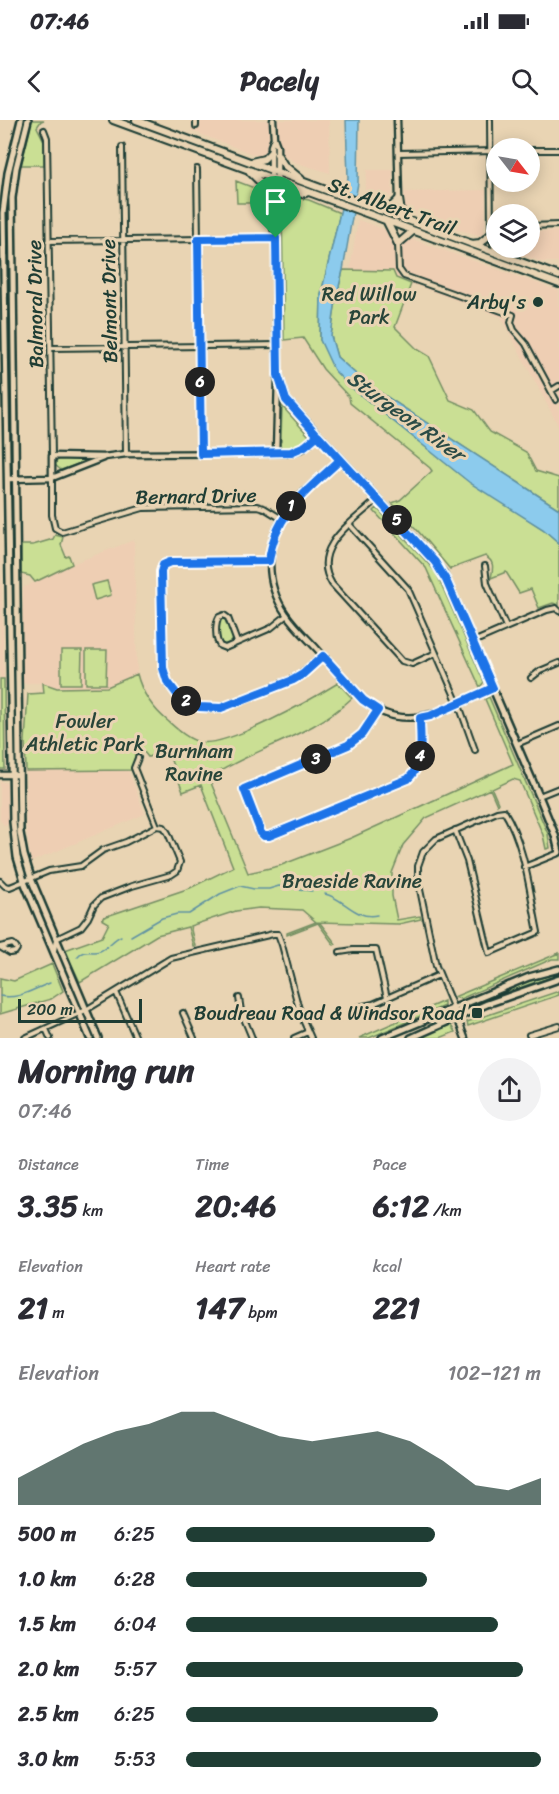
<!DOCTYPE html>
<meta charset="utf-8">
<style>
body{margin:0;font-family:Sriracha,sans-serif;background:#f2f2f3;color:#2b2b33;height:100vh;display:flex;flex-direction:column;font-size:22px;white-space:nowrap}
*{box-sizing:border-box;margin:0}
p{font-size:20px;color:#7c7c81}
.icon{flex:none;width:33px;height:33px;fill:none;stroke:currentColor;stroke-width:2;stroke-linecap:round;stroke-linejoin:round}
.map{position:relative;height:918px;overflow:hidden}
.sheet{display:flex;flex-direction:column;background:#fff;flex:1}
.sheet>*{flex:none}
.needle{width:39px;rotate:121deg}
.fabs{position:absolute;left:486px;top:18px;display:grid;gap:12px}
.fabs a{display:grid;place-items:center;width:54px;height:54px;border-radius:50%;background:#fff;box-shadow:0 3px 15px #0003;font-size:30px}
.scale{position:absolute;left:18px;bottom:15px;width:124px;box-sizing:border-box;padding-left:6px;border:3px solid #1f3d34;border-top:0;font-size:16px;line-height:21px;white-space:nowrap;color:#1f3d34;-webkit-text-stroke:4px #e9d4b3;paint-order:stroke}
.pin{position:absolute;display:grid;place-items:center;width:51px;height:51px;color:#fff;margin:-62px -26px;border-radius:50% 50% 50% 0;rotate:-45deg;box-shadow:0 0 6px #0007}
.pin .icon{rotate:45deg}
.km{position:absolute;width:30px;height:30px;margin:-15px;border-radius:50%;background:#222;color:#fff;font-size:16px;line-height:30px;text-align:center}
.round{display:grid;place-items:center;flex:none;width:63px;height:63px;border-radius:32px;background:#f2f2f3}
.headline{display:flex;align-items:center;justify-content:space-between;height:102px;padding:0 18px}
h1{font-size:33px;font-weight:700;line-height:45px}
.figures{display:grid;grid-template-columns:repeat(3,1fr);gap:9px;height:102px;padding:6px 18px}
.figures div{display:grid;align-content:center}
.figures b{font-size:30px;font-weight:700}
.figures small{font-size:16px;font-weight:400}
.figures p{font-size:16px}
.chart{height:168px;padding:12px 18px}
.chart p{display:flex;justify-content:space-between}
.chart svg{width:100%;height:108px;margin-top:6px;fill:#1f3d34;opacity:.7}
ul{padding:0 18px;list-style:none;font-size:20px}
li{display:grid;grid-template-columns:96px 72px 1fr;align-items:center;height:45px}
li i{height:15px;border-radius:8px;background:#1f3d34}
.status{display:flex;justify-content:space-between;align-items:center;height:42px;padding:0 30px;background:#fff;direction:ltr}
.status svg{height:16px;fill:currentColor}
header{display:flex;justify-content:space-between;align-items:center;height:78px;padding:0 18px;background:#fff;font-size:27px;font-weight:700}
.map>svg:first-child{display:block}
.built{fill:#eeceb3}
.green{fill:#cadf94;stroke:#748e64;stroke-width:1.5}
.water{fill:#8ccbed;stroke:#6092a3;stroke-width:1.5}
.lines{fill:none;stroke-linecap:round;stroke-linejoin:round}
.stream{stroke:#6092a3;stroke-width:1.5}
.minor-casing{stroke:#1f3d34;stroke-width:8}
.tertiary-casing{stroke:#1f3d34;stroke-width:9}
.secondary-casing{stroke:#1f3d34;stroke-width:10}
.primary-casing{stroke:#1f3d34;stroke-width:10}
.minor{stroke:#e9d4b3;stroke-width:4}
.tertiary{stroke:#e9d4b3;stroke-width:4.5}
.secondary{stroke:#e9d4b3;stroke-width:5}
.primary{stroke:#e9d4b3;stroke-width:6}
.route-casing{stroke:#fff;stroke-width:12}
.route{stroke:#1a73e8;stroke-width:8}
.poi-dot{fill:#1f3d34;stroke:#e9d4b3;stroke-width:2}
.labels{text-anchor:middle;stroke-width:6;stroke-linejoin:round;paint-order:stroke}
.street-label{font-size:20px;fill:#1f3d34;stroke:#e9d4b3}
.park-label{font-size:20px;fill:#284539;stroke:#e9d4b3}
.poi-label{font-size:20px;fill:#1f3d34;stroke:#e9d4b3;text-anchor:end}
.water-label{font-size:21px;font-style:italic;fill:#2a4b46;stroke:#e9d4b3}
</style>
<div class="status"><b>07:46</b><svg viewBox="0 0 49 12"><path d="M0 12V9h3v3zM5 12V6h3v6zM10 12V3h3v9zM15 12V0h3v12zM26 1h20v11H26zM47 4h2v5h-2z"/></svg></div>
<header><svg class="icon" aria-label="back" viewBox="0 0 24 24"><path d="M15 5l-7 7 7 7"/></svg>Pacely<svg class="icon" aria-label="search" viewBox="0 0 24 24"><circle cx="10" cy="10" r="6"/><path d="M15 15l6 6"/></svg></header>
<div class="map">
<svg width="559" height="918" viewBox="0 0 559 918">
<rect width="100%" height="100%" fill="#e9d4b3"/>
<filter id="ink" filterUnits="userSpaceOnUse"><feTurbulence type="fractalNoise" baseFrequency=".0167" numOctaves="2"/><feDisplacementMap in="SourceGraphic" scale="12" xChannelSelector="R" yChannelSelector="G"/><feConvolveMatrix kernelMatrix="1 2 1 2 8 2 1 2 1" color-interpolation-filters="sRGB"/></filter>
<g filter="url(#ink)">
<path class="built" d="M191 0H329L330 53 294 42 281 33H264L258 36 192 11Z
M367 50H393L392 75 388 79 365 71Z
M486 70 485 102 482 116 444 106 412 93 405 88 404 72Z
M358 100 559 171V307L501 197 396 158 392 151 350 150Z
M530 111H559V142H542L503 128H530Z
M0 414 4 559H0Z
M134 420 137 554 107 567 56 568 47 563H23V468L72 444Z
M128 650 145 694 31 742 26 707V651Z
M0 661 7 663 8 704 4 705 0 700Z"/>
<path class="green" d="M23 0H26L10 67 11 225 9 234 7 75 8 61Z
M32 0H44L41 1 37 7 44 21V45H21Z
M236 61 257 69 266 83H237Z
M293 77 309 80 340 93 321 174 320 220 347 264 463 357 543 409 559 423V485L553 483 539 488 531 469 519 473 506 452 491 458C493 448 495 442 485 436L450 449 418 411 392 383 400 380 432 351 430 348 350 283 349 277 323 249 303 218 284 220 282 90 287 79Z
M343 150 393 151 396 158 411 164 395 207 417 229 429 236 450 280 474 290 490 312 526 332 536 351 559 358V389L367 264 337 237 331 216 336 179Z
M282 286 309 316C304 329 291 329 278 330V319L281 321Z
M61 338H89L90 340 61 350 55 345 57 341Z
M377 388 436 452 484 562 480 567 426 448 374 391Z
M55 415 63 417 61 425 66 437 69 436 72 444 35 462 30 456 21 454V425H33L53 419Z
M107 461 111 475 95 480 91 465Z
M222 499 226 500 233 516 232 522 224 525 219 520V501Z
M61 530H82L81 564H61Z
M86 530H107L106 564H86Z
M137 554C142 574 153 589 169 602 178 610 188 619 200 622 227 628 312 579 338 563L352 578C311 617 255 627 209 658L248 753 279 746 351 718 513 644 485 579 489 577 548 714 550 728 546 729 543 715 520 661 513 659 492 669 498 683 497 685 490 669 426 698 403 725 392 753V776L397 800 420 796 421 799 399 804 318 802 321 804 336 824 334 825 318 803 287 815V813L316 802 302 790 259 788 236 791 190 806 195 826H193L188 807 157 815 80 862 65 830 102 817 109 803 102 799 104 797 190 768 233 747 201 665 183 672 167 630 148 637 144 632H136L132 650 26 651 25 621 28 574 44 573 43 563 57 568 107 567Z
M0 559H4L5 649H0Z
M559 833V839H552L460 879 454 877Z
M52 844 63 871 51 879 0 894V858L14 861Z
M559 852V855L530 864 464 890 468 886 521 864Z
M559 871V875L468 906 467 902Z
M444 881V886L369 918H359Z
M450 904 455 912 440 918H417Z"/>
<path class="water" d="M346 0H359L358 63 343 150 336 179 331 216 337 237 367 264 559 389V423L543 409 470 363 347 264 334 250 320 220 321 174 348 58Z"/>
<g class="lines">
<path class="stream" d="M325 774C344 778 355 800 377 795
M131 816 162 798 177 794H189L220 774 240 766 254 769H269L279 766 312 771
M77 837C84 828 91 834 100 831 108 828 113 819 121 816
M0 876C19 880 33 869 50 863"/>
<defs>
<path id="minor" d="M196 0V6
M490 0 491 114
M44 10 47 18 52 336
M122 27 126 334
M530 30H559
M398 33 496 31
M197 49 201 334
M530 106 559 105
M48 121 276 118
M398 125 399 149 404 156 513 195 511 202 514 210 526 224 556 280
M51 228 277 225
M551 271 559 266
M52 358V395L55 408 62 412 143 388 257 386 264 388 282 399
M378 379C354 401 309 428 332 464L402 541 412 544 436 533
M350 405 408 469 460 588 475 630
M269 441 170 442 163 445 161 452C162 471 162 490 162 509 162 523 161 538 164 551 170 578 196 591 221 588L298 557 323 536
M485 446 487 463 506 507
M237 522 228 498 224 495 219 497C215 504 215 519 220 526L225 528 271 508 287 495
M473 522 547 490 556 488 559 491
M531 558 540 551 559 543
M378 590 366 610 348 625 244 669 261 713 264 716H269L408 659C425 643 421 619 420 598
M517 624 559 606
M138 638 134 648 157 706
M539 676 559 668
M524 747 559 733
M0 761 5 766 10 767 49 751 81 746 103 730 126 722 157 706 164 707 168 713 180 742 177 751 171 755 132 766 101 778 94 785 88 798 81 807 56 819 54 831
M0 827 10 833 15 832 17 829 13 824 0 827
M340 832 353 830H376L387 878
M116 872 136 918
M239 878 241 891 252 918
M359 887 373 884 439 855
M453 887 436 846 418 760V746L423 732 436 719 497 692 504 691C525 724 530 774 538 812L489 833 467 741 455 710
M183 893 194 918
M46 909 50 918
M529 915 559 906
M25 918 86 890 171 838 273 814H278L282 825 300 893 311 918
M294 918 308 912"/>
<path id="tertiary" d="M273 0 274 18 277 26V53
M397 0 399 79
M271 50V26L274 18
M276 113 277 88
M276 333 278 258
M340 340C321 357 299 374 285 395 265 425 265 464 286 494 295 507 307 518 317 529 332 546 347 563 363 580 406 617 450 587 493 568
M52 358V336L104 337 126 334 288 333 302 329 318 315
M8 359 52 358 103 338
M0 655H19
M453 887 465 918"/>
<path id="secondary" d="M21 0 8 53 3 93 13 702 17 737 25 764 90 918
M28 0 16 48 12 78 20 713 24 735 32 761 98 918
M277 53V87
M271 55V96L276 118 278 255 286 280 420 425 443 453 539 676 555 715 559 732
M382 918 529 857 559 849
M411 918 487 884 559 859"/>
<path id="primary" d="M113 0 559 164
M136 0 559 156
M277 34 284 45 301 59
M251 42 264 39 271 32
M250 52 266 68 271 86
M399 79 402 99
M277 88 286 76 306 73
M379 90 392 86 399 79
M387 102 398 124 413 111
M471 124 480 123 491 114 495 126 501 135"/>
</defs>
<use href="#minor" class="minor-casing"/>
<use href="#tertiary" class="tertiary-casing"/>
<use href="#secondary" class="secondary-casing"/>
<use href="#primary" class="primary-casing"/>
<use href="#minor" class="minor"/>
<use href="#tertiary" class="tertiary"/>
<use href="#secondary" class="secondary"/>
<use href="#primary" class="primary"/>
</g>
</g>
<g class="lines" filter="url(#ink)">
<defs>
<path id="route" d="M276 118 278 255 286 280 340 340C307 371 275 392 269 441L170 442 163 445 161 452 163 548 167 561 179 577 199 587 221 588 293 560 303 554 323 536 363 580 378 590 362 614 348 625 244 669 261 713 264 716H269L408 659C425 643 420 619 420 598L430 596 493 568 446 460 435 442 318 315 305 326 291 332 201 334 198 119 276 118"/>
</defs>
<use href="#route" class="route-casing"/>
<use href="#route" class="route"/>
</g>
<g class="poi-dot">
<circle cx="538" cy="182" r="6"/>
<rect x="471" y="887" width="12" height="12" rx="3"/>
</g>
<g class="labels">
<g class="street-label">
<text transform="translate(392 86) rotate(20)" y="7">St. Albert Trail</text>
<text transform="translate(109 181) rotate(-91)" y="7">Belmont Drive</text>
<text transform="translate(35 184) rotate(-91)" y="7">Balmoral Drive</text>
<text transform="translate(196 376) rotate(-1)" y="7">Bernard Drive</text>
</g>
<g class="park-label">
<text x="369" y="181">Red Willow<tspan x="369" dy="23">Park</tspan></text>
<text x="85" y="608">Fowler<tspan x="85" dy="23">Athletic Park</tspan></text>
<text x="194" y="638">Burnham<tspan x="194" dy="23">Ravine</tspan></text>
<text x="352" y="768">Braeside Ravine</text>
</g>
<g class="poi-label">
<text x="526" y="189">Arby's</text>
<text x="465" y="900">Boudreau Road &amp; Windsor Road</text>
</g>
<g class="water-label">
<text transform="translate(406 296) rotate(36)" y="7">Sturgeon River</text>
</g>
</g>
</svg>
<div class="fabs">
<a><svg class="needle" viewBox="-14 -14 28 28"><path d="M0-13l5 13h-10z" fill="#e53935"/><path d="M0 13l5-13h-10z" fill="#7c7c81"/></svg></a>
<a><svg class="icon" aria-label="layers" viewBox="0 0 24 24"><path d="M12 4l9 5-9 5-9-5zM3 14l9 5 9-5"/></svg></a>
</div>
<div class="scale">200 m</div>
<div class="pin" style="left:276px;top:118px;background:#1e9e55"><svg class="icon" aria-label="arrive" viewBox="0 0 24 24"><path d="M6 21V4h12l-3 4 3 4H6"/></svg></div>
<b class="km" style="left:291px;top:386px">1</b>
<b class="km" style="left:186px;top:581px">2</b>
<b class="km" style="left:316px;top:639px">3</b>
<b class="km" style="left:420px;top:636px">4</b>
<b class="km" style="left:397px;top:400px">5</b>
<b class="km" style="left:200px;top:262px">6</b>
</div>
<section class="sheet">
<div class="headline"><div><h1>Morning run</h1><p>07:46</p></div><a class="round"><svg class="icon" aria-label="share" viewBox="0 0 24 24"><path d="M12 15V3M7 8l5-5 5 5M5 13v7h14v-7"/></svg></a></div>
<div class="figures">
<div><p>Distance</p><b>3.35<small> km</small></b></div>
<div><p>Time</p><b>20:46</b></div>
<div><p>Pace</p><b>6:12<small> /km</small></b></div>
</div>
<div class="figures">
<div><p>Elevation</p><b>21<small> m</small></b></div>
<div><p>Heart rate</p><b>147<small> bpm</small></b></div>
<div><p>kcal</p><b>221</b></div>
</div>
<div class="chart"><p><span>Elevation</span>102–121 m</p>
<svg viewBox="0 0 160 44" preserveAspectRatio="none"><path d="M0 44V33L10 26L20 19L30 14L40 11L50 6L60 6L70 11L80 16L90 18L100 16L110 14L120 18L130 26L140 36L150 38L160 33V44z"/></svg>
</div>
<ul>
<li><b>500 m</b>6:25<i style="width:70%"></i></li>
<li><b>1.0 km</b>6:28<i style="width:68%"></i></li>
<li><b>1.5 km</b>6:04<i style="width:88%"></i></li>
<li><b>2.0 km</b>5:57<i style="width:95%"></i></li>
<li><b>2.5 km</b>6:25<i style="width:71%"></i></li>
<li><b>3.0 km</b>5:53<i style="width:100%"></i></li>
</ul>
</section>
